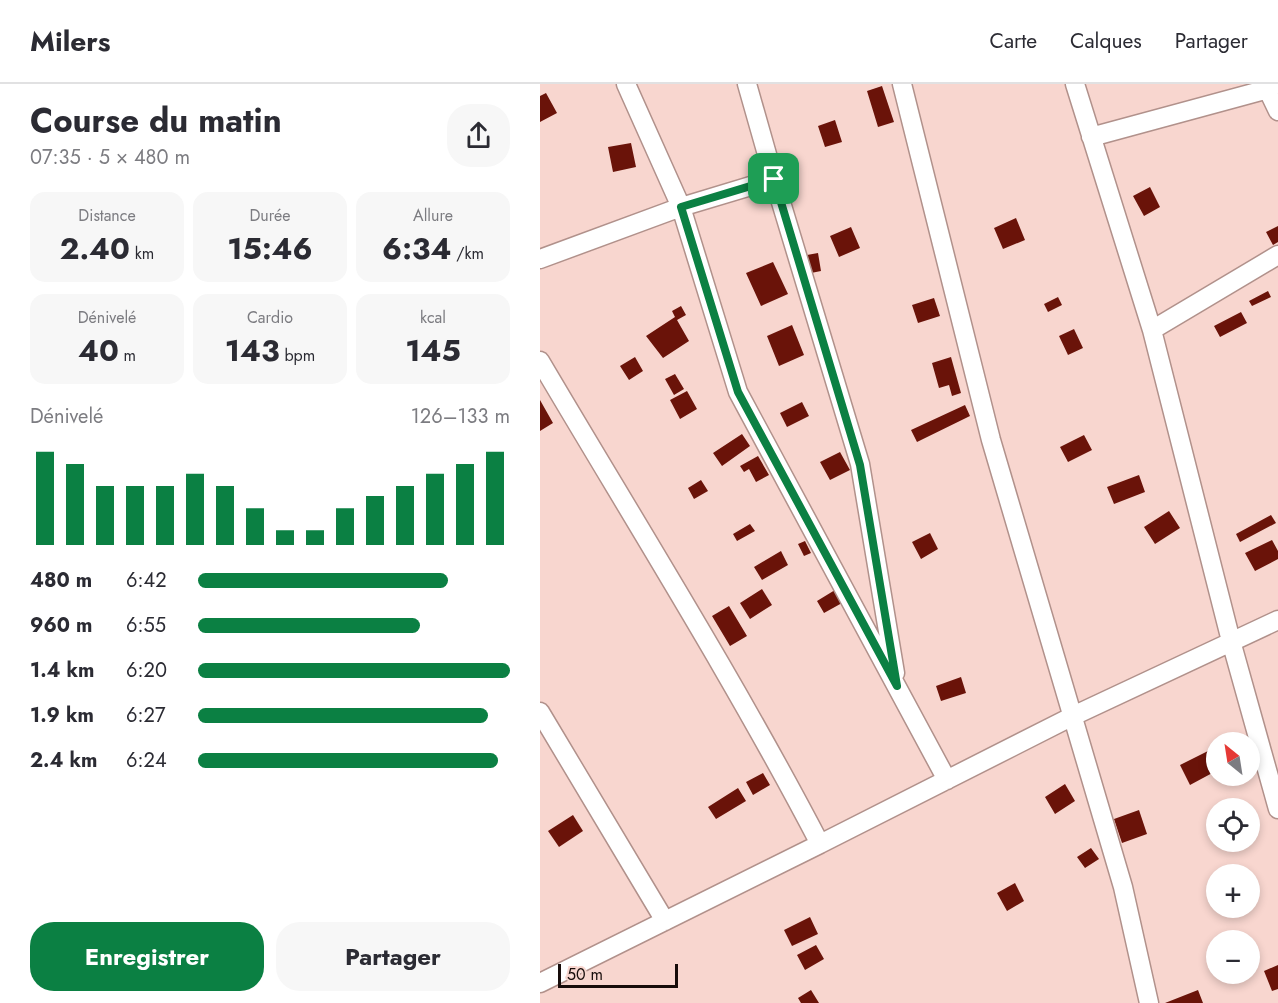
<!DOCTYPE html>
<html lang="fr">
<meta charset="utf-8">
<style>
body{margin:0;font-family:Jost,sans-serif;background:#f7f7f7;color:#2b2b33;height:100vh;display:flex;flex-direction:column;font-size:22px;white-space:nowrap}
*{box-sizing:border-box;margin:0}
p{font-size:20px;color:#7c7c81}
.icon{flex:none;width:33px;height:33px;fill:none;stroke:currentColor;stroke-width:2;stroke-linecap:round;stroke-linejoin:round}
.map{position:relative;flex:1;overflow:hidden}
.sheet{display:flex;flex-direction:column;background:#fff;width:540px}
.sheet>*{flex:none}
.needle{width:39px;rotate:330deg}
.buttons{position:absolute;left:666px;top:648px;display:grid;gap:12px}
.buttons a{display:grid;place-items:center;width:54px;height:54px;border-radius:50%;background:#fff;box-shadow:0 3px 9px #0003;font-size:30px}
.scale{position:absolute;left:18px;bottom:15px;width:120px;box-sizing:border-box;padding-left:6px;border:3px solid #170c0a;border-top:0;font-size:16px;line-height:21px;white-space:nowrap;color:#170c0a;-webkit-text-stroke:4px #f8d6cf;paint-order:stroke}
.pin{position:absolute;display:grid;place-items:center;width:51px;height:51px;color:#fff;margin:-26px;border-radius:12px;box-shadow:0 3px 9px #0006}
.round{display:grid;place-items:center;flex:none;width:63px;height:63px;border-radius:24px;background:#f7f7f7}
.headline{display:flex;align-items:center;justify-content:space-between;height:102px;padding:0 30px}
h1{font-size:33px;font-weight:700;line-height:45px}
.stats{display:grid;grid-template-columns:repeat(3,1fr);gap:9px;height:102px;padding:6px 30px}
.stats div{display:grid;align-content:center;border-radius:15px;background:#f7f7f7;text-align:center}
.stats b{font-size:30px;font-weight:700}
.stats small{font-size:16px;font-weight:400}
.stats p{font-size:16px}
.chart{height:168px;padding:12px 30px}
.chart p{display:flex;justify-content:space-between}
.chart svg{width:100%;height:108px;margin-top:6px;stroke:#0b8043;stroke-width:6}
.primary-button{display:flex;gap:12px;margin-top:auto;padding:12px 30px}
.primary-button a{flex:1;height:69px;border-radius:24px;background:#0b8043;color:#fff;font-size:24px;font-weight:700;line-height:69px;text-align:center}
.primary-button a+a{background:#f7f7f7;color:#2b2b33}
ul{padding:0 30px;list-style:none;font-size:20px}
li{display:grid;grid-template-columns:96px 72px 1fr;align-items:center;height:45px}
li i{height:15px;border-radius:8px;background:#0b8043}
header{display:flex;align-items:center;gap:36px;box-sizing:border-box;height:84px;padding:0 30px;background:#fff;border-bottom:2px solid #e1e1e2}
header strong{font-size:28px}
nav{display:flex;gap:33px;margin-inline-start:auto;font-size:21px}
main{display:flex;flex:1;min-height:0}
.map>svg:first-child{display:block}
.building{fill:#6a1309}
.lines{fill:none;stroke-linecap:round;stroke-linejoin:round}
.minor-casing{stroke:#b1918b;stroke-width:21}
.minor{stroke:#fff;stroke-width:18}
.route-casing{stroke:#fff;stroke-width:12}
.route{stroke:#0b8043;stroke-width:8}
</style>
<header>
<strong>Milers</strong>
<nav><a>Carte</a><a>Calques</a><a>Partager</a></nav>
</header>
<main>
<section class="sheet">
<div class="headline"><div><h1>Course du matin</h1><p>07:35 · 5 × 480 m</p></div><a class="round"><svg class="icon" aria-label="share" viewBox="0 0 24 24"><path d="M12 15V3M7 8l5-5 5 5M5 13v7h14v-7"/></svg></a></div>
<div class="stats">
<div><p>Distance</p><b>2.40<small> km</small></b></div>
<div><p>Durée</p><b>15:46</b></div>
<div><p>Allure</p><b>6:34<small> /km</small></b></div>
</div>
<div class="stats">
<div><p>Dénivelé</p><b>40<small> m</small></b></div>
<div><p>Cardio</p><b>143<small> bpm</small></b></div>
<div><p>kcal</p><b>145</b></div>
</div>
<div class="chart"><p><span>Dénivelé</span>126–133 m</p>
<svg viewBox="0 0 160 44" preserveAspectRatio="none"><path d="M5 44V6M15 44V11M25 44V20M35 44V20M45 44V20M55 44V15M65 44V20M75 44V29M85 44V38M95 44V38M105 44V29M115 44V24M125 44V20M135 44V15M145 44V11M155 44V6"/></svg>
</div>
<ul>
<li><b>480 m</b>6:42<i style="width:80%"></i></li>
<li><b>960 m</b>6:55<i style="width:71%"></i></li>
<li><b>1.4 km</b>6:20<i style="width:100%"></i></li>
<li><b>1.9 km</b>6:27<i style="width:93%"></i></li>
<li><b>2.4 km</b>6:24<i style="width:96%"></i></li>
</ul>
<div class="primary-button"><a>Enregistrer</a><a>Partager</a></div>
</section>
<div class="map">
<svg width="738" height="919" viewBox="0 0 738 919">
<rect width="100%" height="100%" fill="#f8d6cf"/>
<path class="building" d="M342 2 354 38 338 43 327 7Z
M6 9 17 29 0 38V12Z
M295 36 302 58 285 63 278 42Z
M91 59 96 83 73 88 68 63Z
M610 103 620 123 604 132 593 112Z
M476 134 485 156 463 165 454 144Z
M738 142V158L733 161 726 148Z
M311 143 320 164 299 173 290 152Z
M278 169 281 187 271 189 267 171Z
M233 178 248 210 221 222 206 189Z
M728 207 731 213 712 222 709 217Z
M518 213 522 221 508 228 504 220Z
M394 214 400 232 378 239 372 221Z
M141 222 146 231 137 236 149 257 123 274 106 252 135 233 132 227Z
M701 228 707 239 680 253 674 242Z
M252 241 264 271 239 282 227 252Z
M534 245 543 264 528 271 519 252Z
M95 273 103 287 89 296 80 282Z
M411 273 421 309 412 312 409 301 399 304 392 279Z
M135 290 144 305 134 311 125 295Z
M147 307 157 325 140 335 130 316Z
M0 316 13 339 0 347Z
M262 318 269 332 247 343 240 329Z
M425 321 430 332 377 358 371 346Z
M202 350 210 362 182 382 173 369Z
M544 351 552 366 528 378 520 363Z
M300 368 310 386 290 396 280 378Z
M218 372 229 391 216 398 209 385 204 388 200 382Z
M599 391 605 408 574 420 567 403Z
M161 396 168 407 154 415 148 404Z
M629 427 640 444 615 460 604 443Z
M731 431 736 439 700 458 696 450Z
M210 440 215 447 197 457 193 450Z
M390 449 398 465 381 475 372 458Z
M732 456 738 467V475L715 487 705 469Z
M265 457 271 469 264 472 258 460Z
M241 467 248 481 222 496 214 483Z
M222 505 232 521 210 535 200 519Z
M295 506 302 519 284 529 277 517Z
M189 522 207 552 190 562 172 532Z
M421 593 426 609 401 617 396 602Z
M670 666 676 679V687L650 701 640 681Z
M223 689 230 701 213 711 206 698Z
M525 700 535 717 515 730 505 713Z
M198 704 206 717 176 735 168 723Z
M599 726 607 750 582 759 574 735Z
M33 731 43 747 19 763 8 747Z
M551 764 559 775 545 784 537 773Z
M475 799 484 817 467 827 457 809Z
M270 833 278 850 252 862 244 846Z
M276 861 284 875 265 886 257 871Z
M738 881V905L732 907 724 887Z
M271 906 279 919H261L258 914Z
M658 906 663 919H625Z"/>
<g class="lines">
<defs>
<path id="minor" d="M86 0 141 123 198 308 407 696
M207 0 234 95 320 380 355 589
M362 0 451 356 583 803 609 919
M535 0 612 246 691 557 738 725
M725 0 738 27
M551 53 728 5 737 0
M0 175 141 123 234 95
M612 246 738 171
M0 277C95 438 194 595 280 760L0 899
M0 628 125 837
M280 760 533 632 738 536"/>
</defs>
<use href="#minor" class="minor-casing"/>
<use href="#minor" class="minor"/>
</g>
<g class="lines">
<defs>
<path id="route" d="M234 95 320 381 357 602 198 308 141 123Z"/>
</defs>
<use href="#route" class="route-casing"/>
<use href="#route" class="route"/>
</g>
</svg>
<div class="buttons">
<a><svg class="needle" viewBox="-14 -14 28 28"><path d="M0-13l5 13h-10z" fill="#e53935"/><path d="M0 13l5-13h-10z" fill="#7c7c81"/></svg></a>
<a><svg class="icon" aria-label="locate" viewBox="0 0 24 24"><circle cx="12" cy="12" r="6"/><path d="M12 2v4M12 18v4M2 12h4M18 12h4"/></svg></a>
<a>+</a>
<a>−</a>
</div>
<div class="scale">50 m</div>
<div class="pin" style="left:234px;top:95px;background:#1e9e55"><svg class="icon" aria-label="arrive" viewBox="0 0 24 24"><path d="M6 21V4h12l-3 4 3 4H6"/></svg></div>
</div>
</main>
